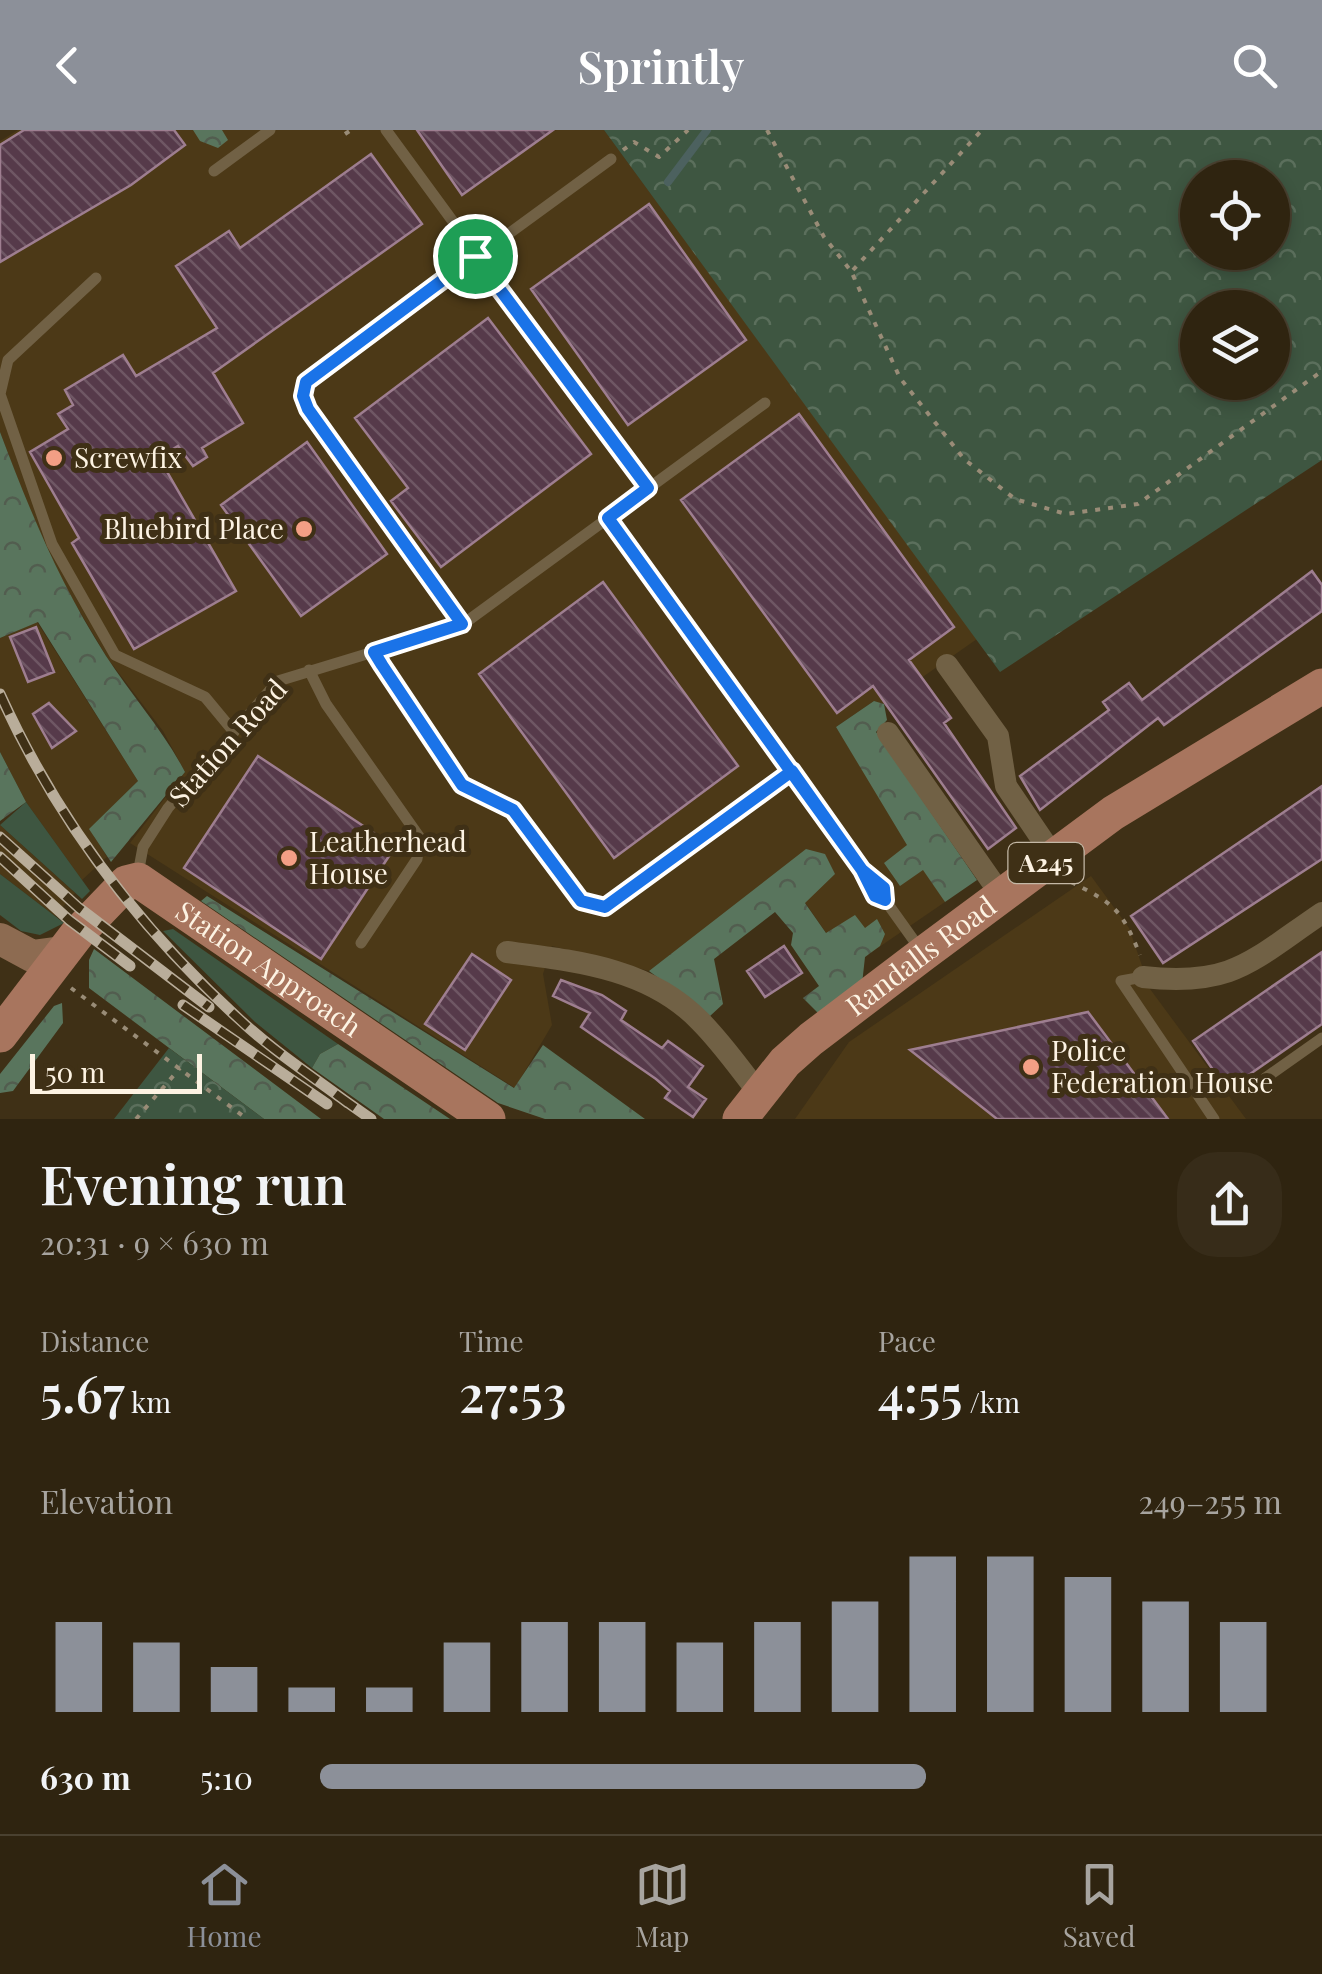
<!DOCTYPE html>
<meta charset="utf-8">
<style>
body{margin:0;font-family:"Playfair Display",serif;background:#372c19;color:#f1f3f6;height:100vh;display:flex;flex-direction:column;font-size:38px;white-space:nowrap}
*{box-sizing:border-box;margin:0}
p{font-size:32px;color:#a7a49f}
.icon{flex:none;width:55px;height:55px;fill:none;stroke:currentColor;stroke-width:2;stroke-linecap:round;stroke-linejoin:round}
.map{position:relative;height:989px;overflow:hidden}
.drawer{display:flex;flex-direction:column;background:#2f2410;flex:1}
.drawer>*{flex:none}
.controls{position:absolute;left:1180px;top:30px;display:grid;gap:20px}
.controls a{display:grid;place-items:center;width:110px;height:110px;border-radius:50%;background:#2f2410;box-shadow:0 5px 15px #0003,0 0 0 2px #4a4130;font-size:50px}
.scale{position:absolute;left:30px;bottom:25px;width:172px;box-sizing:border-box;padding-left:10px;border:5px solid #fdf3e3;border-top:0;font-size:28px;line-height:35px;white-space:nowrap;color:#fdf3e3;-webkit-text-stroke:8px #3f3016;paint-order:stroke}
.pin{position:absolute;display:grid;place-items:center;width:85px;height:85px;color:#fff;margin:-42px;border:5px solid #fff;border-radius:50%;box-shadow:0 2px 10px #0007}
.round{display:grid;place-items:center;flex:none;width:105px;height:105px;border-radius:40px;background:#372c19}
.headline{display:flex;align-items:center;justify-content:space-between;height:170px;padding:0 40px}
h1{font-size:55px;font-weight:600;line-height:75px}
.figures{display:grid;grid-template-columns:repeat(3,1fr);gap:15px;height:170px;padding:10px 40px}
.figures div{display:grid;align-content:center}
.figures b{font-size:50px;font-weight:600}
.figures small{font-size:28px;font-weight:400}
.figures p{font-size:28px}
.chart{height:280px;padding:20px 40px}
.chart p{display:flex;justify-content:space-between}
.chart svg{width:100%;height:180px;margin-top:10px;stroke:#8c9099;stroke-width:6}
ul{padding:0 40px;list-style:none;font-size:32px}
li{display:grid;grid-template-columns:160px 120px 1fr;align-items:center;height:75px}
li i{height:25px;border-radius:12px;background:#8c9099}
header{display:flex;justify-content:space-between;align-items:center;height:130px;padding:0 40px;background:#8c9099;color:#fff;font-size:45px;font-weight:600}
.tab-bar{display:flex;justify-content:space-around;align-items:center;height:140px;border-top:2px solid #4a4130;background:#2f2410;font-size:28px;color:#a7a49f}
.tab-bar a{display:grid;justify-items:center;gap:5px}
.tab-bar .on{color:#8c9099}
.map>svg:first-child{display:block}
.built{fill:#4c3917}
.green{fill:#3e5641}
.forest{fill:url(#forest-crowns)}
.park{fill:url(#park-crowns);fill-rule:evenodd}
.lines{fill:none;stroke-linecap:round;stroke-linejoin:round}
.stream{stroke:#4c615f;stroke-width:8}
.building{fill:url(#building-back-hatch);stroke:#9e7e90;stroke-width:2.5}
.path{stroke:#998c77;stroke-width:4;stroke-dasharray:5 8;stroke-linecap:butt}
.service{stroke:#716145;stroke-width:11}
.minor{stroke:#716145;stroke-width:22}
.secondary{stroke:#8d6b51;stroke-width:32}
.primary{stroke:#a8755e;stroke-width:35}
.rail-casing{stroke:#b9ad9a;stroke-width:11}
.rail{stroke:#3f3016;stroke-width:8;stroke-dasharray:22;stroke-linecap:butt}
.route-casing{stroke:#fff;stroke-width:20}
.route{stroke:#1a73e8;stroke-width:12}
.poi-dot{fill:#f39f85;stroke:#3f3016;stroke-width:4}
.labels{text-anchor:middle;stroke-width:10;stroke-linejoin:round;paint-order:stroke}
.shield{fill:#3f3016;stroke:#c4b8a6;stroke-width:2.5}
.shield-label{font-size:25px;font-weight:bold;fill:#fdf3e3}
.poi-label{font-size:28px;fill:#fdf3e3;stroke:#3f3016;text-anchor:start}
.street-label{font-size:28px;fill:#fdf3e3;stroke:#3f3016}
</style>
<header><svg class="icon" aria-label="back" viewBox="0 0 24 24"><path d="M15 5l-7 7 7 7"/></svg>Sprintly<svg class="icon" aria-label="search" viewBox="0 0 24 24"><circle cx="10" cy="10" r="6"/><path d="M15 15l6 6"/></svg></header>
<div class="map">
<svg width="1322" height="989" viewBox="0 0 1322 989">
<defs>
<pattern id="forest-crowns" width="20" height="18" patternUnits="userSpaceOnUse" patternTransform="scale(2.5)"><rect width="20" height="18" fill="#59755d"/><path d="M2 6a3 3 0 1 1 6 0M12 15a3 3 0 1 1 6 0" fill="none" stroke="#525d4f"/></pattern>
<pattern id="park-crowns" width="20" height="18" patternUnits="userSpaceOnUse" patternTransform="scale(2.5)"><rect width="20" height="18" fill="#3e5641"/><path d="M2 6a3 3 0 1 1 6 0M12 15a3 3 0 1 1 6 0" fill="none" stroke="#5b6f5c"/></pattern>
<pattern id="building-back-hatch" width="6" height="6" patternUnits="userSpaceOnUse" patternTransform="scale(2.5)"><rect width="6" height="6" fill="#563a4a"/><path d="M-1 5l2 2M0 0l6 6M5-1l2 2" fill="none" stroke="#6f5764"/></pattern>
</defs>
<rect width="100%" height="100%" fill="#3f3016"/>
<path class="built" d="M18 0H604L977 509 884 574 874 571 836 597 945 772 850 837 783 741 649 841 552 816 543 844 552 895 515 958 130 713 185 642 163 601 108 529 45 423 0 302V11Z
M37 492 138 651 90 699 107 727 82 750 26 672 0 622V508Z
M0 695 75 763 55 786 0 744Z
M1091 746 1129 798 1150 859 1246 989H795L849 912Z"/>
<path class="green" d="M26 672 90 761 82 769 0 695Z
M0 744 64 793 40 805 21 801 0 785Z
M173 799 338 914 320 924 312 938 255 892 163 801Z"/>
<path class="forest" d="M193 0H222L228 10 218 18 200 11Z
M0 302C31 384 59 452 106 526 132 566 163 600 185 642L111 732 89 699 138 651 38 492 0 508Z
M874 571 884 574 887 590 876 602 977 750 945 772 923 740 900 756 884 733 907 715 836 597Z
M0 622 26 672 0 691Z
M806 719 825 724 835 744 805 773 826 803 855 785 865 798 877 789 885 804 880 816 865 827 862 854 820 885 803 868 819 856 791 815 793 803 775 782 714 829 723 874 710 886 649 841Z
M207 766 514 958 543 915 645 989H545L498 973 201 771Z
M94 819 321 989H264L89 858V830Z
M62 873 63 893 13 961 0 963V944L54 876Z
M338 914 450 989H384L312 938 320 924Z"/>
<path class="park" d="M604 0H1322V330L1000 542ZM1198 48H1272V122H1198ZM1198 178H1272V252H1198Z
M169 918 264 989H114Z"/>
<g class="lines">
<path class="stream" d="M668 52 707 0"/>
</g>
<path class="building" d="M24 0H174L185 15 131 55 0 132V15Z
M417 0H553L462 65Z
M371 24 422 94 213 243 243 293 202 318 207 327 193 336 178 316 159 328 236 461 134 519 72 413 79 408 30 322 68 299 58 284 73 275 65 260 123 225 136 246 217 198 176 136 229 101 240 118Z
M649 74 746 210 628 295 531 159Z
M488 188 591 324 441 437 391 371 408 358 355 288Z
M799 284 954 497 909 530 951 588 944 593 1016 698 988 719 873 556 837 583 681 370Z
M307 312 387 424 301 486 221 375Z
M1312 441 1322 455V481L1164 595 1158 588 1040 680 1020 646 1109 580 1103 572 1129 553 1142 570Z
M603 452 738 636 614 728 479 544Z
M36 497 54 542 28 552 10 507Z
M49 573 76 601 52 618 33 584Z
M258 626 395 717 321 829 184 738Z
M1322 656V729L1163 833 1131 786Z
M784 816 802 843 765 867 747 841Z
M1322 822V894L1227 960 1193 911Z
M472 824 511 850 465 920 425 894Z
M561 850 602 865 626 881 621 890 662 918 668 911 703 936 688 957 706 969 693 987 665 968 670 961 656 949 581 897 590 883 553 866Z
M1088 882 1168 989H997L910 920Z"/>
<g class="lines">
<path class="path" d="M767 0 824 107 851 141 900 248 964 329 1015 369 1066 384 1138 374 1322 241
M345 4 351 0
M623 20 634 12 659 27 688 0
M853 140 982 0
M1071 752C1115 774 1122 780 1140 825
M71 858 247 989
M136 989 180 938"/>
<path class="service" d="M386 0 648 358
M214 41 270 0
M96 148 8 230 0 264 52 414 115 525 205 567 234 602
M607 388 862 740 875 766 885 770
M462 495 308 279 303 266 306 252 611 29
M374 522 462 655 513 680 581 771 605 777 792 641
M309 540 326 574 420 708 417 729 361 813
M862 740 884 758 885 770 920 819
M138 744 143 717 168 678 278 551 462 495 765 273
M1143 847 1121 851 1214 989
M1247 961 1322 908"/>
<path class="minor" d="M947 535 998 606 1006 656 1054 727
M888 603 1002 766
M507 822C576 831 649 838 700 891 722 913 740 939 759 963
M1143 847C1233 857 1251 831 1322 783"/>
<path class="secondary" d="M0 809 32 826 62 822"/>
<g class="primary">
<path id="s1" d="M0 905 78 803 126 753 138 750 488 989"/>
<path id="s2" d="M740 989 785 932 811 909 923 824 1113 683 1322 556"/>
</g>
<defs>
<path id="rail" d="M0 564C56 688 138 797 239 889 272 920 312 946 348 973
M0 707 79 778 209 877
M0 727 69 790 130 836
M183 875 327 974
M337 965 371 989"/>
</defs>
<use href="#rail" class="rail-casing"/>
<use href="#rail" class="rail"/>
</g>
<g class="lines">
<defs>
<path id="route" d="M475 126 306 252 303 266 308 279 462 494 374 522 382 535 462 655 513 680 581 771 605 777 792 641 862 740 875 766 885 770 884 758 862 740 608 388 648 358 475 126"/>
</defs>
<use href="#route" class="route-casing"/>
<use href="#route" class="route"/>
</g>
<g class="poi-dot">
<circle cx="54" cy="328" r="10"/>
<circle cx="304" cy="399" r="10"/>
<circle cx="289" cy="728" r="10"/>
<circle cx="1031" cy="937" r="10"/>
</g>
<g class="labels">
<rect class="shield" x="1008.5" y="713" width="75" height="40" rx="8"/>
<g class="shield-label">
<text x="1046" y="742">A245</text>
</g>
<g class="poi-label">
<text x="74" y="338">Screwfix</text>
<text x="284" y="409" text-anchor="end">Bluebird Place</text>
<text x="309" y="722">Leatherhead<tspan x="309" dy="32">House</tspan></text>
<text x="1051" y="931">Police<tspan x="1051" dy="32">Federation House</tspan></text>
</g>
<g class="street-label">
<text transform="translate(228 613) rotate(-48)" y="10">Station Road</text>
<text dy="10" stroke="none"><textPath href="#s2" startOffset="245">Randalls Road</textPath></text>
<text dy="10" stroke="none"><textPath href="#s1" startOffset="368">Station Approach</textPath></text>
</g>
</g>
</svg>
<div class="controls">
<a><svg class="icon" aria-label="locate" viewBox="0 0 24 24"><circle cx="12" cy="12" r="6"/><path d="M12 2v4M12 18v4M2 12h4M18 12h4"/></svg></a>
<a><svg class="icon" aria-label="layers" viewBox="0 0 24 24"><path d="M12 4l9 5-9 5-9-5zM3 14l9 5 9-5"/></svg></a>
</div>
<div class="scale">50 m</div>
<div class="pin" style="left:475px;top:126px;background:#1e9e55"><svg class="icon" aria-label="arrive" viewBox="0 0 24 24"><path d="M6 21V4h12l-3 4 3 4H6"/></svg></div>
</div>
<section class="drawer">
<div class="headline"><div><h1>Evening run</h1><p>20:31 · 9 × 630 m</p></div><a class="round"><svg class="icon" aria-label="share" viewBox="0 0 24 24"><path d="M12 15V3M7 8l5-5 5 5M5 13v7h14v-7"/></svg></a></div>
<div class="figures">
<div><p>Distance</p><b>5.67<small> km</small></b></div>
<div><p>Time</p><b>27:53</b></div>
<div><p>Pace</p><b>4:55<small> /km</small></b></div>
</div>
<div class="chart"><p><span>Elevation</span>249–255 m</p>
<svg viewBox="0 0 160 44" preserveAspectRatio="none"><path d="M5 44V22M15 44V27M25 44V33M35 44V38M45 44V38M55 44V27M65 44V22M75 44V22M85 44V27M95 44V22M105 44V17M115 44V6M125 44V6M135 44V11M145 44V17M155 44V22"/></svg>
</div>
<ul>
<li><b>630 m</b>5:10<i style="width:63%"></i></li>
</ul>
</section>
<nav class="tab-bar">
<a class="on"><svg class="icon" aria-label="home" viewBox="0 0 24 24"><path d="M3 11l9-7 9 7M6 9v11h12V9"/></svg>Home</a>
<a><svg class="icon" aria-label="map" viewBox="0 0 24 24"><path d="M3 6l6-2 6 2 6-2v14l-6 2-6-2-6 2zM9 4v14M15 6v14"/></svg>Map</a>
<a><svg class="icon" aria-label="saved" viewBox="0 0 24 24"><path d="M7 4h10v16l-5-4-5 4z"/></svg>Saved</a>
</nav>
